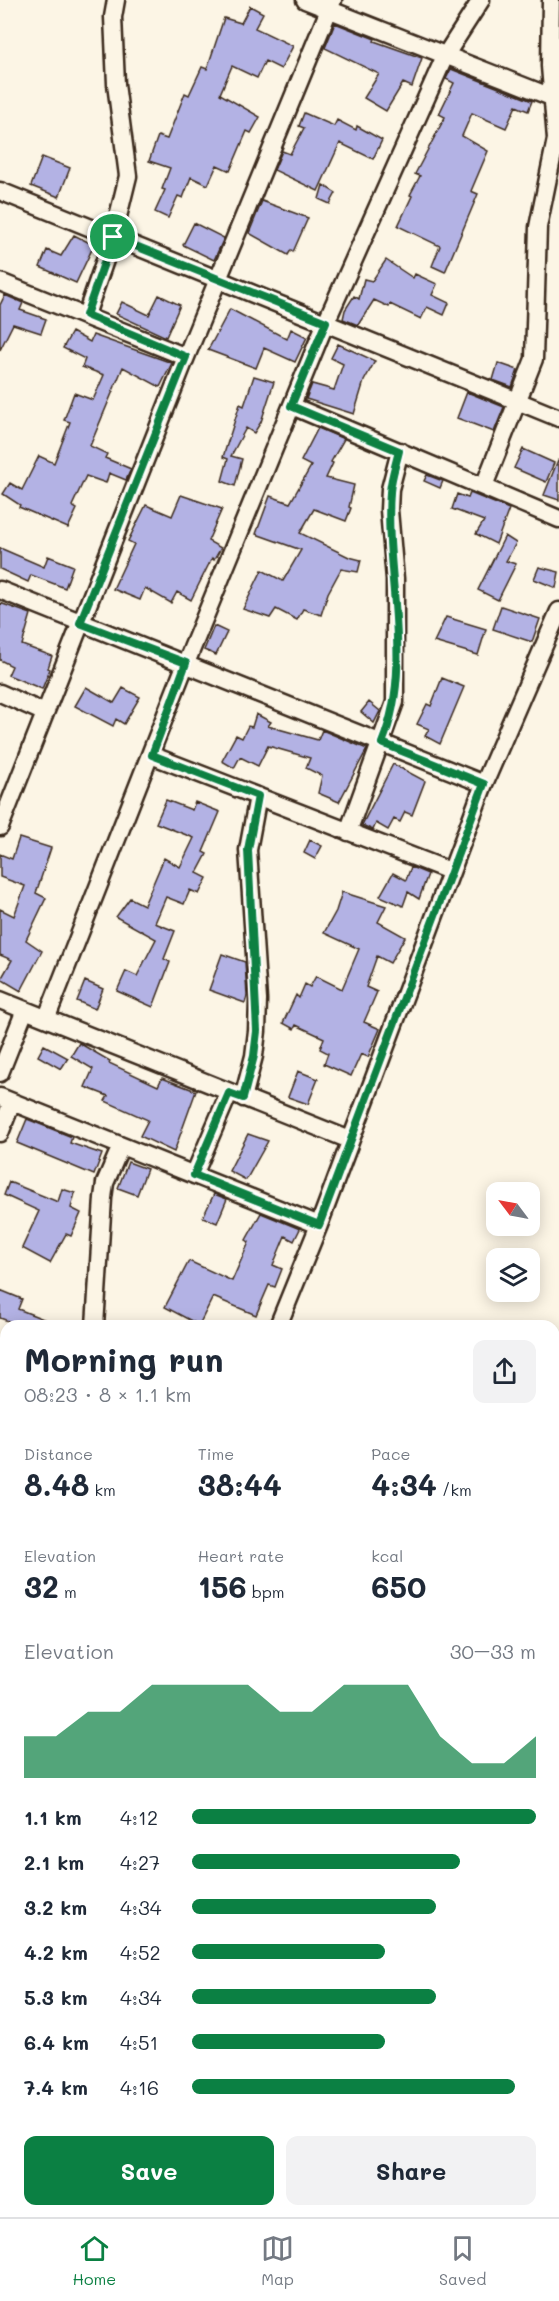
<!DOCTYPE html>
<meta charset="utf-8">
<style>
body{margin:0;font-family:Mali,sans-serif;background:#f2f2f3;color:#1f2937;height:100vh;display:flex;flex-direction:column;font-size:22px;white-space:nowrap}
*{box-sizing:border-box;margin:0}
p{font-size:20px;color:#747a83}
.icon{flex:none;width:33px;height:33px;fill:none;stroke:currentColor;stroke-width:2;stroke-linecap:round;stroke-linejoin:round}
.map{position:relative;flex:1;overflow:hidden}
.panel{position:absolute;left:0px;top:1320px;width:560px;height:897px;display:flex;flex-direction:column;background:#fff;border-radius:18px 18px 0 0;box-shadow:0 3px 15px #0003}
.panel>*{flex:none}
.needle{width:39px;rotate:302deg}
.fabs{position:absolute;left:486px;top:1182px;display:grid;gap:12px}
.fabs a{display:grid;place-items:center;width:54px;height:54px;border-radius:12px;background:#fff;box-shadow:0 3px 15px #0003;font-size:30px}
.pin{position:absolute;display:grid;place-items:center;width:51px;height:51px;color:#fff;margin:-26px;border:3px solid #fff;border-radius:50%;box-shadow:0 2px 6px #0007}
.round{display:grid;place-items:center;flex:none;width:63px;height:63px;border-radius:12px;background:#f2f2f3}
.overview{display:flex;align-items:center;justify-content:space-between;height:102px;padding:0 24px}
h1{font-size:33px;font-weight:700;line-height:45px}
.stats{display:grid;grid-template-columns:repeat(3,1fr);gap:9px;height:102px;padding:6px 24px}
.stats div{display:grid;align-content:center}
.stats b{font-size:30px;font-weight:700}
.stats small{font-size:16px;font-weight:400}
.stats p{font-size:16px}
.chart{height:168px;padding:12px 24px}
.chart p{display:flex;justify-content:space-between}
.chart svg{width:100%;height:108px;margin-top:6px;fill:#0b8043;opacity:.7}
.action{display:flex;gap:12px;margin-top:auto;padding:12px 24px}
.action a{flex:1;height:69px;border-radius:12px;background:#0b8043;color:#fff;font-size:24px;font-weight:700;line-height:69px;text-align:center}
.action a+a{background:#f2f2f3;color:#1f2937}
ul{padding:0 24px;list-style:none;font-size:20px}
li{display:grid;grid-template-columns:96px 72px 1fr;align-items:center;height:45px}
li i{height:15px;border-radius:8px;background:#0b8043}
.tabs{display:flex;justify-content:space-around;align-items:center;height:84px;border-top:2px solid #e0e1e3;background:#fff;font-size:16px;color:#747a83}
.tabs a{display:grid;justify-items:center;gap:3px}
.tabs .on{color:#0b8043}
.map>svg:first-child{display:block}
.building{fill:#b3b2e4;stroke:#3b2a1e;stroke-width:1.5}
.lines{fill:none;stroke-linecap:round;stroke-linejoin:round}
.street-casing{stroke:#3b2a1e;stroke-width:21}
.street{stroke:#fcf5e5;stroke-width:16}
.route-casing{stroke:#fff;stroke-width:12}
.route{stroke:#0b8043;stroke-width:8}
</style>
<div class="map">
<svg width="559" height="2217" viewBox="0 0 559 2217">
<rect width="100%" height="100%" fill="#fcf5e5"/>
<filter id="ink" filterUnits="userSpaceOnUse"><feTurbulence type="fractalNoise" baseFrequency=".0167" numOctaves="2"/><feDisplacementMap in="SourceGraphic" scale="12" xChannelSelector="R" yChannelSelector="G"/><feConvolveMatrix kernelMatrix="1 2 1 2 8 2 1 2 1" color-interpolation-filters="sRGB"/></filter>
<g filter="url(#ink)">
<path class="building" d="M250 6 263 13 255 28 293 46 281 69 265 61 257 78 232 66 220 94 260 117 251 133 247 131 230 171 217 165 208 185 191 177 183 198 178 196 168 218 155 212 165 190 162 189 170 168 149 161 158 136 167 139 185 93 189 95 202 67 207 69 224 18 241 23Z
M335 23 375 39 374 41 422 58 412 87 403 83 386 111 364 98 379 74 325 48Z
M451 69 532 101 528 111 516 106 506 128 472 113 462 136 488 151 471 191 478 194 445 272 432 266 440 246 398 226 412 196 410 195 420 176 415 174 445 117 439 114 454 83 446 79Z
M304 113 334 126 337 120 356 130 357 126 382 140 373 159 340 143 318 191 274 170 282 151 290 154 304 128 299 126Z
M42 157 70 168 59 197 31 186Z
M323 185 336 193 330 204 319 199Z
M262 201 308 218 293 252 291 250 288 255 249 233Z
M194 223 224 238 214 260 183 245Z
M74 235 94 245 76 283 40 267 47 250 61 256Z
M386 260 413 278 415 274 437 284 432 295 449 303 444 315 427 307 421 319 390 304 389 307 374 300 358 325 343 319 345 310 354 296 359 299 364 279 372 281Z
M5 295 23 303 20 310 46 319 41 333 13 324 0 350V305Z
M159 295 180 305 166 337 116 314 122 302 149 315Z
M230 309 287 339 291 329 307 337 295 362 264 348 256 368 208 350Z
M72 332 90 342 93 335 172 363 160 387 123 367 90 446 107 454 105 458 131 469 126 480 109 473 106 483 86 476 72 506 77 509 68 528 19 507 20 505 3 494 10 483 22 490 39 456 54 463 70 422 64 420 74 393 93 400 104 375 82 367 85 359 63 348Z
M338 344 375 361 364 381 354 414 306 399 312 384 334 390 343 364 331 358Z
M498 363 518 370 512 387 493 380Z
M254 376 274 382 261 422 254 433 246 428 231 456 242 459 235 486 222 481 228 459 223 457 240 404 244 406Z
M467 392 504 407 494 432 457 418Z
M318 428 344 439 331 462 333 463 326 478 354 485 349 507 351 508 346 521 314 509 300 533 349 557 361 560 358 572 341 569 328 593 321 615 303 609 297 620 276 609 270 618 243 609 262 570 283 581 301 550 256 534 270 496 290 503 311 466 301 461Z
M523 449 554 463 546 482 514 468Z
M558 460H559V500L544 495Z
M427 475 443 481 440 488 424 481Z
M470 493 509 509 496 544 476 534 484 521 452 509 457 494 468 498Z
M181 495 222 509 208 541 221 548 214 560 212 558 191 600 177 592 171 603 145 588 140 600 113 589 134 544 128 541 146 505 172 516Z
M505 536 516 543 506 561 516 564 498 600 478 590Z
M0 548 44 567 48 556 73 566 65 588 31 575 28 582 0 569Z
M539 567 559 572 556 588 534 579Z
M0 603 31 614 22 645 52 656 48 668 50 669 42 689 8 675 12 666 0 660Z
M501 606 540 619 532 642 493 629Z
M446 617 486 629 478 655 434 642Z
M214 626 227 632 216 655 204 650Z
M442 678 464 687 440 744 425 736 429 729 417 724 427 704 431 706Z
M86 687 114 703 123 688 140 697 124 724 116 719 113 726 75 706Z
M369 702 380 711 374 723 361 712Z
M256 714 271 722 268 726 318 740 322 730 367 749 339 802 318 793 322 776 306 768 310 758 268 746 258 766 240 757 234 768 222 761 236 735 242 738 248 726 252 727Z
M393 764 425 781 412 815 405 812 400 822 394 819 388 830 376 823 373 830 362 825Z
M166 800 192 810 195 802 220 812 203 852 207 854 197 873 207 878 199 894 190 890 184 904 166 897 155 923 175 931 164 959 170 962 153 1007 117 991 126 971 137 976 156 939 116 917 130 898 144 905 164 858 180 867 194 838 156 823Z
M19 838 51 848 36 893 46 898 26 940 42 951 21 991 1 979 12 960 0 955V909L14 916 25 886 0 877V854L12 859Z
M310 840 322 846 315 859 304 853Z
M411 867 428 874 419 899 408 892 403 906 380 896 393 873 406 880Z
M342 892 386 906 378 922 405 937 390 963 377 956 366 987 377 992 364 1022 380 1029 368 1057 361 1054 351 1076 324 1064 328 1053 320 1049 324 1038 296 1025 294 1029 283 1023 296 995 299 998 305 984 310 987 316 976 342 989 359 949 324 933 336 911Z
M222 954 245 962 247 996 245 1003 209 990Z
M85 981 103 989 95 1009 77 1001Z
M79 1043 110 1061 109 1063 158 1086 162 1078 196 1091 174 1152 140 1136 148 1120 105 1101 108 1096 85 1087 93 1069 71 1056Z
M44 1045 68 1058 61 1069 38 1056Z
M298 1071 318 1079 308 1104 288 1097Z
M27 1119 72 1137 70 1143 102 1154 94 1175 17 1143Z
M248 1134 268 1141 246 1180 229 1171Z
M128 1162 147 1169 137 1195 118 1188Z
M9 1182 58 1202 62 1189 75 1193 71 1208 81 1213 71 1236 66 1234 50 1263 22 1248 39 1211 4 1195Z
M214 1194 227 1199 217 1223 203 1217Z
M261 1213 300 1229 294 1241 285 1236 273 1265 282 1269 275 1287 269 1285 256 1315 213 1297 199 1325 165 1307 189 1261 232 1281 249 1242 246 1240Z
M0 1290 22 1299 18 1309 61 1326H22L0 1318Z"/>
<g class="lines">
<defs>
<path id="street" d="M305 0 559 100
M0 191 559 418
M0 282 186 357
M86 315 113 237 128 176 116 84 113 17 116 0
M292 406 559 519
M484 486 534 359 538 227 556 139 550 66 551 0
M0 590 484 784
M0 693 45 713
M151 755 450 871
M0 827 186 357 333 0
M348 832 395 702V579L389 510 390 489 400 451
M0 1000 350 1140
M47 1017 186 663 326 322 445 56 481 0
M0 1073 25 1010
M0 1097 319 1225
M243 1098 254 1056 257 1031 258 1000 248 850 258 796
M0 1133 12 1102
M194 1175 229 1093
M95 1326 103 1198 105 1183 121 1146
M278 1326 319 1225 484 784 559 611
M554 1348 559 1346
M0 1415 6 1417
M0 1693 6 1679
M554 1763H559
M0 1835 6 1837
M0 2026 6 2011
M106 2211V2217
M64 2217 67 2211"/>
</defs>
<use href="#street" class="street-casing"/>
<use href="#street" class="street"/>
</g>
</g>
<g class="lines" filter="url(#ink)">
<defs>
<path id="route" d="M113 237 326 322 291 406 399 451C396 464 391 478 390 492 384 574 415 663 382 743L484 784 319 1225 194 1175 229 1093 243 1098 254 1056 257 1031 248 850 258 796 152 755 186 663 80 623 186 357 86 315Z"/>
</defs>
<use href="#route" class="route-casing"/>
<use href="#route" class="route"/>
</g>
</svg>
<div class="fabs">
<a><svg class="needle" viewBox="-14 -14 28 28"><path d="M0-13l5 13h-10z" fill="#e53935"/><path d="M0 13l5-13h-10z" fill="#747a83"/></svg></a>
<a><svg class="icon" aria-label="layers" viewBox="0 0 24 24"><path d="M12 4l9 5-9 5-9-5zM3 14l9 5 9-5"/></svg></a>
</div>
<div class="pin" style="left:113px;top:237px;background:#1e9e55"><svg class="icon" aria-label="arrive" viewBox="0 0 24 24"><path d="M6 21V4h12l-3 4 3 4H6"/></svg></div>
<section class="panel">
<div class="overview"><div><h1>Morning run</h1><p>08:23 · 8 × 1.1 km</p></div><a class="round"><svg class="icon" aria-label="share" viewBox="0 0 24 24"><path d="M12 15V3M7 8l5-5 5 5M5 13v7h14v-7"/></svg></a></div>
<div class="stats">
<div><p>Distance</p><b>8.48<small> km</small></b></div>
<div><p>Time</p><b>38:44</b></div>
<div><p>Pace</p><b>4:34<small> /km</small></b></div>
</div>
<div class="stats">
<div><p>Elevation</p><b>32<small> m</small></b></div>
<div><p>Heart rate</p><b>156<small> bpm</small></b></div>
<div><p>kcal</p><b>650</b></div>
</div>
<div class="chart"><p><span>Elevation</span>30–33 m</p>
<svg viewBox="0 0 160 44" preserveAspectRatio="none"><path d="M0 44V27L10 27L20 17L30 17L40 6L50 6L60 6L70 6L80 17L90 17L100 6L110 6L120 6L130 27L140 38L150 38L160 27V44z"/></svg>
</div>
<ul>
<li><b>1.1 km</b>4:12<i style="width:100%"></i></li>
<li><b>2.1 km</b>4:27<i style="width:78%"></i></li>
<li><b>3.2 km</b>4:34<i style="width:71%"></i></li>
<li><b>4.2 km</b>4:52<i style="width:56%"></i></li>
<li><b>5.3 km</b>4:34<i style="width:71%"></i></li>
<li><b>6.4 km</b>4:51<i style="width:56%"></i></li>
<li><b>7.4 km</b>4:16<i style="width:94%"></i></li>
</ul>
<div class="action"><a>Save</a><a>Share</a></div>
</section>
</div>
<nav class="tabs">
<a class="on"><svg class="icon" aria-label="home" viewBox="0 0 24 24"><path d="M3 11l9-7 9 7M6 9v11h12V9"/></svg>Home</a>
<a><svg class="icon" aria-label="map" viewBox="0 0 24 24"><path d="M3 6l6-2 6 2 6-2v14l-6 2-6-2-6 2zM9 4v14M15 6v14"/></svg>Map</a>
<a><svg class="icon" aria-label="saved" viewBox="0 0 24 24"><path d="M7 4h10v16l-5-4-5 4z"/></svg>Saved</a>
</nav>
